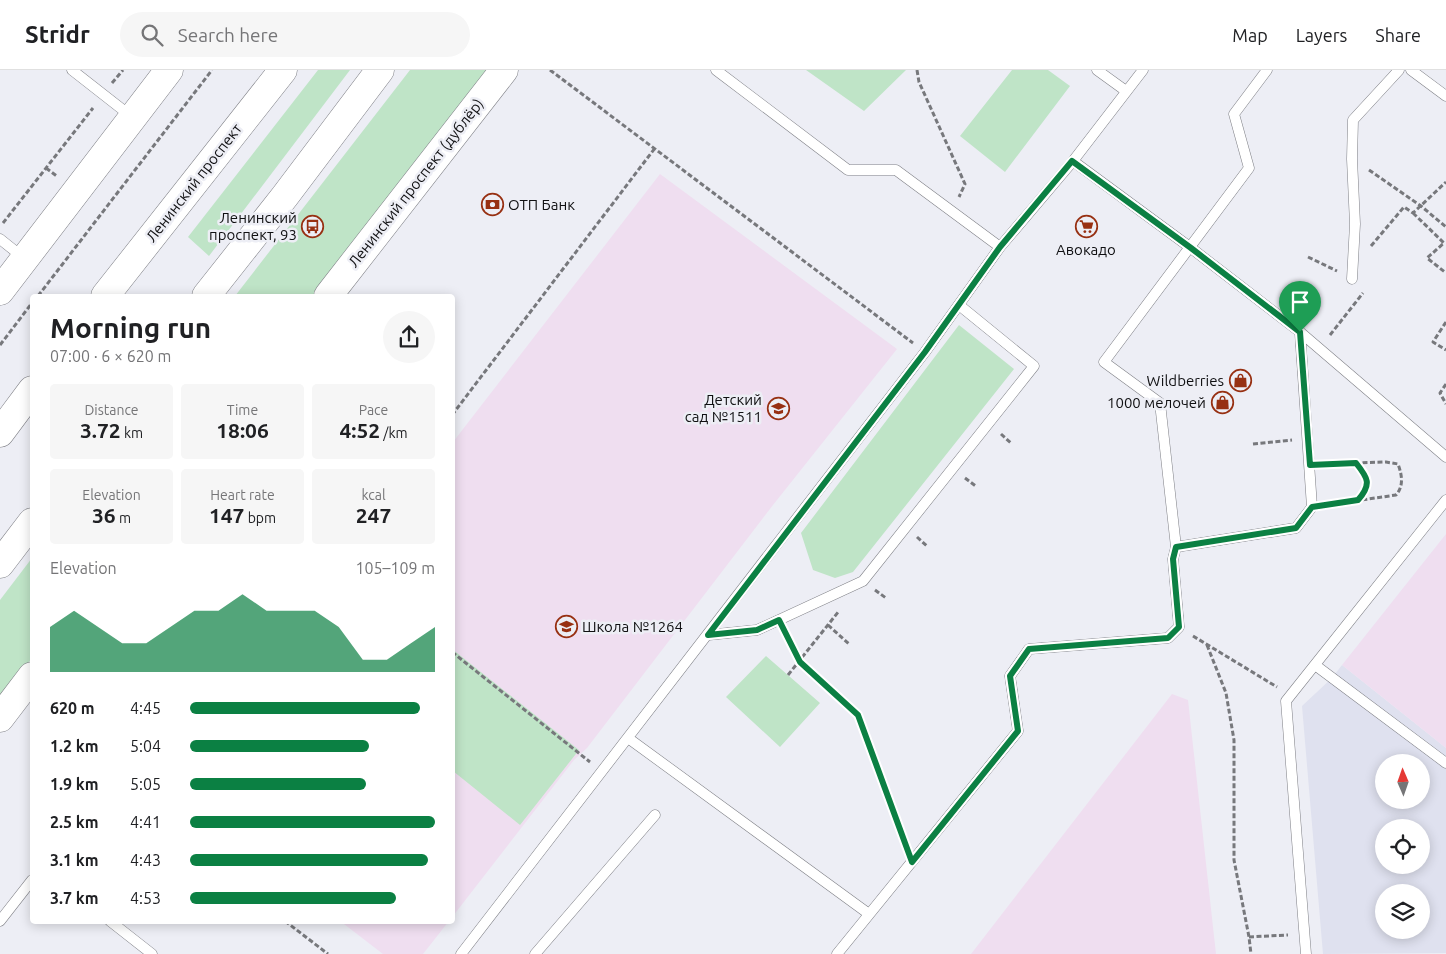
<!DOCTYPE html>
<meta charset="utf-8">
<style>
body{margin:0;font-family:Ubuntu,sans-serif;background:#f6f6f6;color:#202124;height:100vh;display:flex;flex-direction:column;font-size:19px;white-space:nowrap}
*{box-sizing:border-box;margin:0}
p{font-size:16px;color:#757577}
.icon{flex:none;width:28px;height:28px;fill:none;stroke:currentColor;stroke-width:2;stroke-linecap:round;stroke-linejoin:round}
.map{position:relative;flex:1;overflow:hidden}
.side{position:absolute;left:30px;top:224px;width:425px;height:630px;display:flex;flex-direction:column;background:#fff;border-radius:5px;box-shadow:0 2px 12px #0003}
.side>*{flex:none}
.needle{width:32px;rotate:358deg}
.controls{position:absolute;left:1375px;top:684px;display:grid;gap:10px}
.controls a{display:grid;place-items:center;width:55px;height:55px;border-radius:50%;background:#fff;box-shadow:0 2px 12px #0003;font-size:25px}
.pin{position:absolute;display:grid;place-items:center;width:42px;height:42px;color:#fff;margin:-51px -21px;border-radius:50% 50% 50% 0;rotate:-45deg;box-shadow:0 0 5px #0007}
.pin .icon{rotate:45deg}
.round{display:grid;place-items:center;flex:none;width:52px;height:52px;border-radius:26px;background:#f6f6f6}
.head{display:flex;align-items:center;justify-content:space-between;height:85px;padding:0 20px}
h1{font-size:28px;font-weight:700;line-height:38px}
.stats{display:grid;grid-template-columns:repeat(3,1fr);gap:8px;height:85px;padding:5px 20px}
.stats div{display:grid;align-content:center;border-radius:5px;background:#f6f6f6;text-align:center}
.stats b{font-size:21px;font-weight:700}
.stats small{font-size:14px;font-weight:400}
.stats p{font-size:14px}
.chart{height:140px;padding:10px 20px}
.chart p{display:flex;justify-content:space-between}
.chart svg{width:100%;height:90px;margin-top:5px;fill:#0b8043;opacity:.7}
ul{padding:0 20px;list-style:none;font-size:16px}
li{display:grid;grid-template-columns:80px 60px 1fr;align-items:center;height:38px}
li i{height:12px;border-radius:6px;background:#0b8043}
header{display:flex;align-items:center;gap:30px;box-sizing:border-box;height:70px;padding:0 25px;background:#fff;border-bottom:1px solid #e0e0e0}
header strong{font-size:24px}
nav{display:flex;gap:28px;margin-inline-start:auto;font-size:18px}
.search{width:350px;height:45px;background:#f6f6f6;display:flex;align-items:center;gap:12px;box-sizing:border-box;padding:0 18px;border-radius:28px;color:#757577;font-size:19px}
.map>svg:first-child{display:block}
.built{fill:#dfe1ef;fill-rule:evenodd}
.education{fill:#efdef0}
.green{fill:#bfe4c7}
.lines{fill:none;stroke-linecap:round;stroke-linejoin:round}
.lane-casing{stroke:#7e7f85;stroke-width:11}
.secondary-casing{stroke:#7e7f85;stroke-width:29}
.primary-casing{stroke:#7e7f85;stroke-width:29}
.path{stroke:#77787c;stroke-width:3;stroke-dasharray:5 2.5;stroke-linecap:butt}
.lane{stroke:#fff;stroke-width:10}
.secondary{stroke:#fff;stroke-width:28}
.primary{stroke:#fff;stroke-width:28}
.route-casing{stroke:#fff;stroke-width:10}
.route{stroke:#0b8043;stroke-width:6}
.labels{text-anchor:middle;stroke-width:5;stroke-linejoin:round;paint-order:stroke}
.street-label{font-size:15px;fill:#101012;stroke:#edeef5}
.poi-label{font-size:15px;fill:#101012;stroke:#edeef5;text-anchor:end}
</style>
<header>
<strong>Stridr</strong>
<div class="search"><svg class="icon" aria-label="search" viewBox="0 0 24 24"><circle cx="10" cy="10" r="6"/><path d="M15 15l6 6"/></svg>Search here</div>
<nav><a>Map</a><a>Layers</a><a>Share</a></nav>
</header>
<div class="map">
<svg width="1446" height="884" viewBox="0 0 1446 884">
<rect width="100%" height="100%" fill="#edeef5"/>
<path class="built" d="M1342 595 1446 678V883L1323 884 1302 636 1332 608ZM1384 692H1421V730H1384ZM1384 758H1421V795H1384ZM1384 822H1421V860H1384Z"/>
<path class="education" d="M660 104 897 279 773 435 587 678 574 690 453 846V372Z
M1446 464V678L1342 595Z
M1172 624 1188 630 1216 884H971Z
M340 851H449L423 884H383Z"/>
<path class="green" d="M318 0H350L209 186 188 167Z
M410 0H487L312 226H235Z
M806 0H906L864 41Z
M1012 0H1048L1070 16 1005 102 960 66Z
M959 255 1014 299 853 502 835 508 813 500 801 463Z
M32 488V588L0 630V530Z
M452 579 579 680 520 755 453 701Z
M766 586 820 633 780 677 726 627Z"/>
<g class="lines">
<defs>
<path id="lane" d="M72 0 132 47
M716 0 848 100H896L1000 177
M1097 0 1126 21
M1411 0 1446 26
M1073 91 1191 178 1300 262 1312 437 1296 458 1176 477 1160 333 1104 292 1249 98 1234 44 1267 0
M0 169 25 189
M1352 209 1355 154 1352 89 1353 50 1399 0
M1300 262 1446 387
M708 565 757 560 863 511 1034 296 959 235
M1315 595 1446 693
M628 668 869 844
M0 851 32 810
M110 851 152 884
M461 884 925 282 1000 177 1073 91 1143 0
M535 884 655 745
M837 884 1018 661 1010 606 1029 579 1168 568 1179 557 1173 489 1176 477
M1306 884 1286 631 1446 430"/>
<path id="secondary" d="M0 221 169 0
M328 226 504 0
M0 648 32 606"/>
<path id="primary" d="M105 226 283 0
M206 226 285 126 380 0
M0 363 32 320
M0 494 32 452"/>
</defs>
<use href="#lane" class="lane-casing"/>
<use href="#secondary" class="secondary-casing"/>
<use href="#primary" class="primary-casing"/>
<path class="path" d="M550 0 913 273
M917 0 919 12 965 114 959 127
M112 13 123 0
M46 98 58 107
M1369 100 1421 136 1446 157
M1413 143 1444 173 1427 188 1446 203
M3 153 93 38
M1371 176 1404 137 1413 143 1446 112
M1308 187 1337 201
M38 226 212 0
M1446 252 1433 272 1446 280
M1330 265 1363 223
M0 275 32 233
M1446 314 1440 323 1446 334
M452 345 655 78
M1001 364 1012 374
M1253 374 1292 370
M1356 393C1368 408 1372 414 1358 430
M1325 394 1386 392 1398 394C1402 405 1404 416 1396 425L1327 435
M965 408 977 417
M917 467 928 477
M875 520 886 528
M828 555 849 574
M786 564 800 591 858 645 906 775
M1193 566 1277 617
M1207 575 1226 623 1234 670V790L1249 867 1251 884
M452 582 590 692
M788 605 839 541
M285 851 328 884
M1249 867 1288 865"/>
<use href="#lane" class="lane"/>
<use href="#secondary" class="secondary"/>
<use href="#primary" class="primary"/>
</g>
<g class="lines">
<defs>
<path id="route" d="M1072 91 1191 178 1300 262 1310 395 1356 393C1368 408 1372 414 1358 430L1312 437 1296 458 1176 477 1173 489 1179 557 1168 568 1029 579 1010 606 1018 661 912 792 858 645 800 592 779 550 757 560 708 565 925 282 1000 177Z"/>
</defs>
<use href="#route" class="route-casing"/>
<use href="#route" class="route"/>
</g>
<defs>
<symbol id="bank-ring" viewBox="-11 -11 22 22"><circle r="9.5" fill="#edeef5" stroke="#973012" stroke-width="1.5"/><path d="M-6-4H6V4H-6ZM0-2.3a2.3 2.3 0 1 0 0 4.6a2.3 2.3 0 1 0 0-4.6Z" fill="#973012"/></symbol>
<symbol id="bus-ring" viewBox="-11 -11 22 22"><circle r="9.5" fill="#edeef5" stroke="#973012" stroke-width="1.5"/><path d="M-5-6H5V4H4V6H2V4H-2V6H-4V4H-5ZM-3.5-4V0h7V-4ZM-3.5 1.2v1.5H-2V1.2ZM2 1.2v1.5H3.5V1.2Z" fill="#973012"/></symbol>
<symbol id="supermarket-ring" viewBox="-11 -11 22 22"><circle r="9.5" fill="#edeef5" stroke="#973012" stroke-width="1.5"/><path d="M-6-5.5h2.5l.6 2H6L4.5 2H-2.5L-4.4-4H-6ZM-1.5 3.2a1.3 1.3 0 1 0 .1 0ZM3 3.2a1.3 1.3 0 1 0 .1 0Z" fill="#973012"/></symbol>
<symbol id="shop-ring" viewBox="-11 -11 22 22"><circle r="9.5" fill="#edeef5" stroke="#973012" stroke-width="1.5"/><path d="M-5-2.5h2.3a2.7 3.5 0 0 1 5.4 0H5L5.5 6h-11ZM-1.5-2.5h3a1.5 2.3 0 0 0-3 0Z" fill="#973012"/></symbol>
<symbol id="school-ring" viewBox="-11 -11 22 22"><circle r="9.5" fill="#edeef5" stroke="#973012" stroke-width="1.5"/><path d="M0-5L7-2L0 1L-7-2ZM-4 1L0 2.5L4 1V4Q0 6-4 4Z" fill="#973012"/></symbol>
</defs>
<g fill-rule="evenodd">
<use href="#bank-ring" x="480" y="122" width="25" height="25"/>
<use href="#bus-ring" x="300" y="144" width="25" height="25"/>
<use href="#supermarket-ring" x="1074" y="144" width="25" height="25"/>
<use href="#shop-ring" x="1228" y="298" width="25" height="25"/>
<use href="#shop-ring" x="1210" y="320" width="25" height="25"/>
<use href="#school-ring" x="766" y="326" width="25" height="25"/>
<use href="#school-ring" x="554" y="544" width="25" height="25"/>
</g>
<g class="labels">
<g class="street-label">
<text transform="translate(194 113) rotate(-52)" y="5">Ленинский проспект</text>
<text transform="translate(416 113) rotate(-52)" y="5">Ленинский проспект (дублёр)</text>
</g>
<g class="poi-label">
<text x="508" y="140" text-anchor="start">ОТП Банк</text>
<text x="297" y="153">Ленинский<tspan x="297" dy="17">проспект, 93</tspan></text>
<text x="1086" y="185" text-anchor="middle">Авокадо</text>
<text x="1224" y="316">Wildberries</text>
<text x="762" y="335">Детский<tspan x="762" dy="17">сад №1511</tspan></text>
<text x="1206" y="338">1000 мелочей</text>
<text x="582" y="562" text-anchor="start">Школа №1264</text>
</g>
</g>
</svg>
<div class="controls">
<a><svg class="needle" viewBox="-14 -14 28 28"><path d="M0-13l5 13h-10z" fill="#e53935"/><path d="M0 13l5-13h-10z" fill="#757577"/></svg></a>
<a><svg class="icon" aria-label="locate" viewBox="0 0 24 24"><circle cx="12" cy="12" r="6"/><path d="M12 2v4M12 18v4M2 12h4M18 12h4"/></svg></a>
<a><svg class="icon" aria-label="layers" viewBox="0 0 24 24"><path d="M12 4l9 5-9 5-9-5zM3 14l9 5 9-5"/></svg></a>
</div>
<div class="pin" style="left:1300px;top:262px;background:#1e9e55"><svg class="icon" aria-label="arrive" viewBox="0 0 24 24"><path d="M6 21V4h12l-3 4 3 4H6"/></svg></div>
<section class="side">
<div class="head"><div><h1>Morning run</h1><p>07:00 · 6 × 620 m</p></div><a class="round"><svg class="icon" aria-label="share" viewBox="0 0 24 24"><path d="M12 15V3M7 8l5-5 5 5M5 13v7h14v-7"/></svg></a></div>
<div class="stats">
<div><p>Distance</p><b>3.72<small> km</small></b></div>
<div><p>Time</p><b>18:06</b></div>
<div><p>Pace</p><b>4:52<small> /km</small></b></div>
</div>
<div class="stats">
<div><p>Elevation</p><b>36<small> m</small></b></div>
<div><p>Heart rate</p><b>147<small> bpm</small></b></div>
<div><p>kcal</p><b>247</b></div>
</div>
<div class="chart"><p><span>Elevation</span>105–109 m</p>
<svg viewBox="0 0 160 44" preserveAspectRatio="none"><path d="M0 44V22L10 14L20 22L30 30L40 30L50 22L60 14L70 14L80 6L90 14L100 14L110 14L120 22L130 38L140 38L150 30L160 22V44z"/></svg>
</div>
<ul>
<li><b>620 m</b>4:45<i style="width:94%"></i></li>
<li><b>1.2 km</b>5:04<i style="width:73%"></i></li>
<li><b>1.9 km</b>5:05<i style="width:72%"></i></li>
<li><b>2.5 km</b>4:41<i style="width:100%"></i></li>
<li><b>3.1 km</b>4:43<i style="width:97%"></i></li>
<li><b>3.7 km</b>4:53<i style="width:84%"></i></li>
</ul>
</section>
</div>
